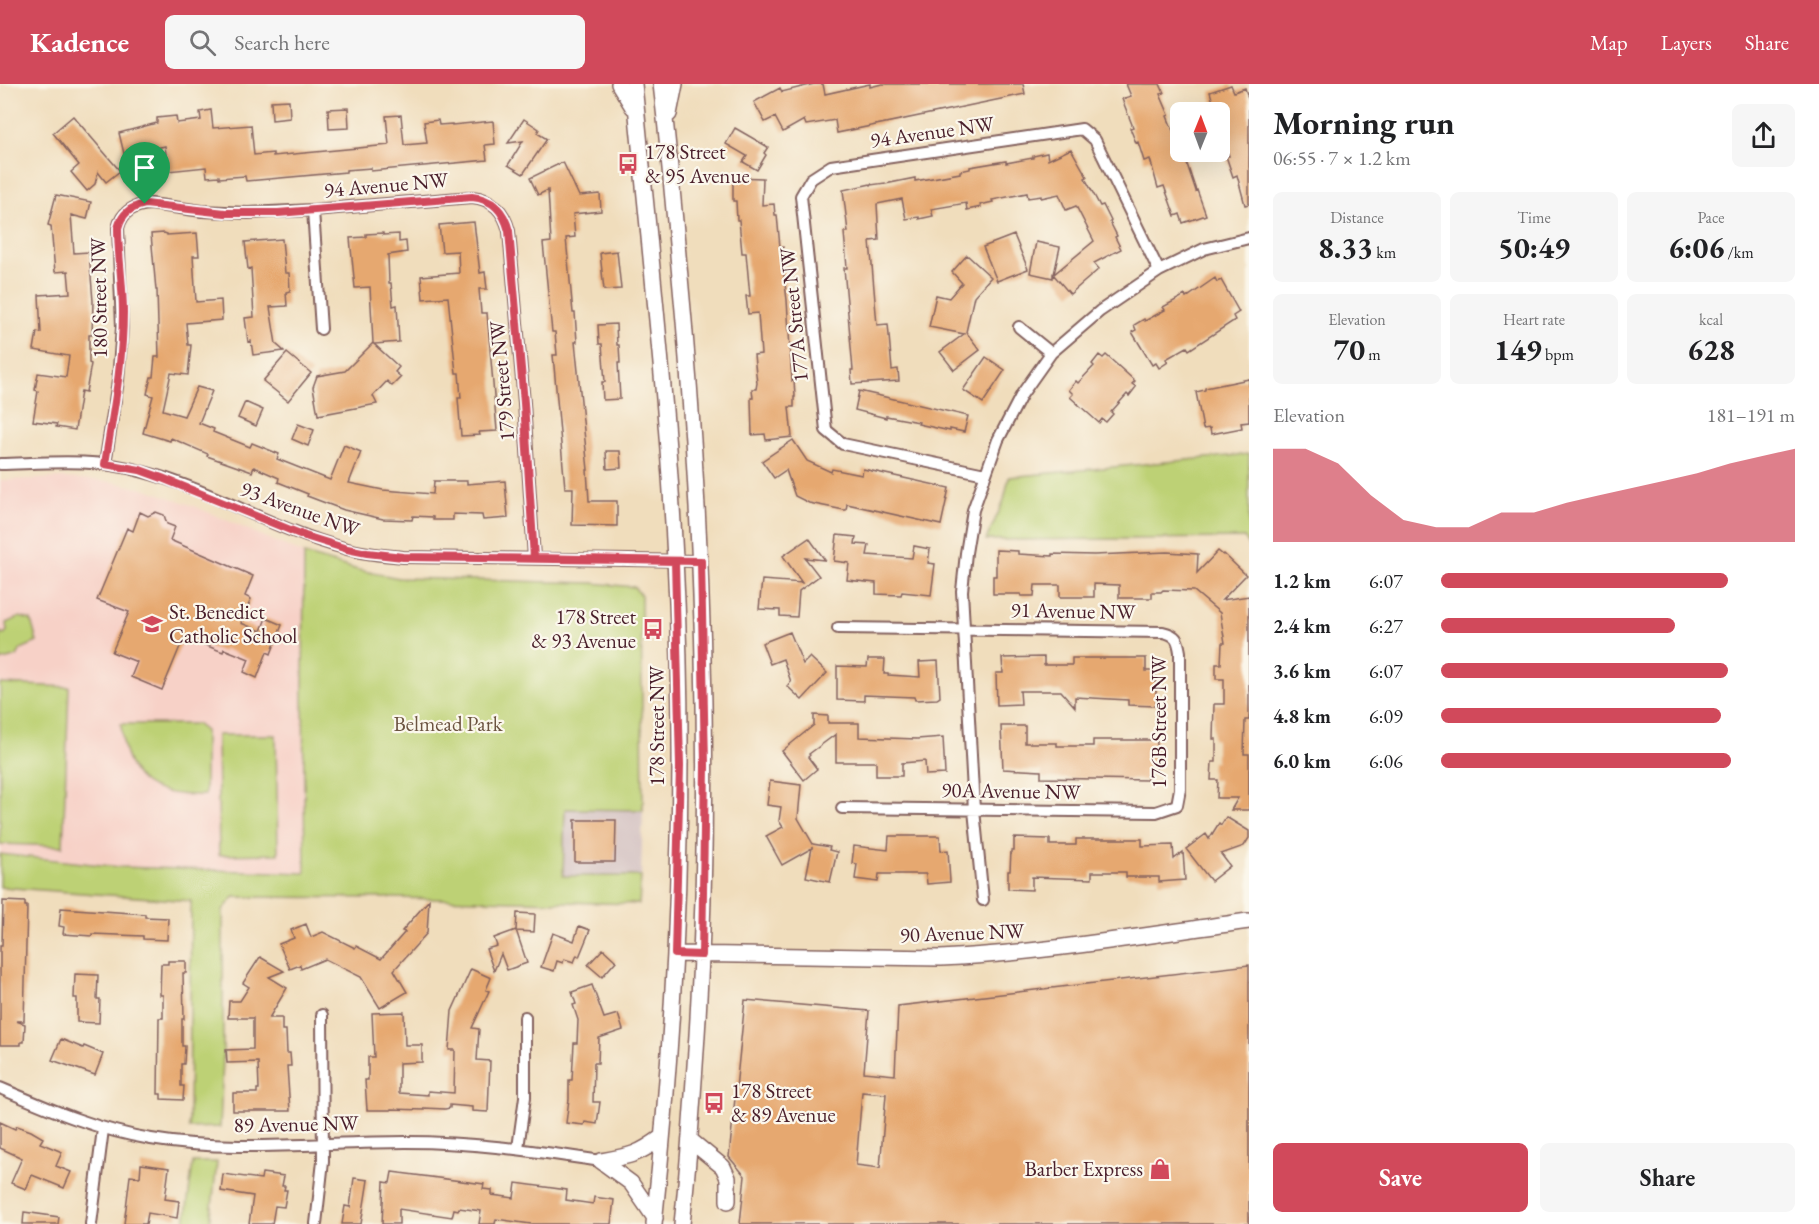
<!DOCTYPE html>
<meta charset="utf-8">
<style>
body{margin:0;font-family:"EB Garamond",serif;background:#f6f6f6;color:#202124;height:100vh;display:flex;flex-direction:column;font-size:22px;white-space:nowrap}
*{box-sizing:border-box;margin:0}
p{font-size:20px;color:#757577}
.icon{flex:none;width:33px;height:33px;fill:none;stroke:currentColor;stroke-width:2;stroke-linecap:round;stroke-linejoin:round}
.map{position:relative;flex:1;overflow:hidden}
.details{display:flex;flex-direction:column;background:#fff;width:570px}
.details>*{flex:none}
.needle{width:39px;rotate:1deg}
.fabs{position:absolute;left:1170px;top:18px;display:grid;gap:12px}
.fabs a{display:grid;place-items:center;width:60px;height:60px;border-radius:9px;background:#fff;box-shadow:0 6px 24px #0002;font-size:30px}
.pin{position:absolute;display:grid;place-items:center;width:51px;height:51px;color:#fff;margin:-62px -26px;border-radius:50% 50% 50% 0;rotate:-45deg;box-shadow:0 0 6px #0007}
.pin .icon{rotate:45deg}
.round{display:grid;place-items:center;flex:none;width:63px;height:63px;border-radius:9px;background:#f6f6f6}
.headline{display:flex;align-items:center;justify-content:space-between;height:102px;padding:0 24px}
h1{font-size:33px;font-weight:700;line-height:45px}
.metrics{display:grid;grid-template-columns:repeat(3,1fr);gap:9px;height:102px;padding:6px 24px}
.metrics div{display:grid;align-content:center;border-radius:9px;background:#f6f6f6;text-align:center}
.metrics b{font-size:30px;font-weight:700}
.metrics small{font-size:16px;font-weight:400}
.metrics p{font-size:16px}
.chart{height:168px;padding:12px 24px}
.chart p{display:flex;justify-content:space-between}
.chart svg{width:100%;height:108px;margin-top:6px;fill:#d1495b;opacity:.7}
.cta{display:flex;gap:12px;margin-top:auto;padding:12px 24px}
.cta a{flex:1;height:69px;border-radius:9px;background:#d1495b;color:#fff;font-size:24px;font-weight:700;line-height:69px;text-align:center}
.cta a+a{background:#f6f6f6;color:#202124}
ul{padding:0 24px;list-style:none;font-size:20px}
li{display:grid;grid-template-columns:96px 72px 1fr;align-items:center;height:45px}
li i{height:15px;border-radius:8px;background:#d1495b}
header{display:flex;align-items:center;gap:36px;box-sizing:border-box;height:84px;padding:0 30px;background:#d1495b;color:#fff}
header strong{font-size:28px}
nav{display:flex;gap:33px;margin-inline-start:auto;font-size:21px}
.search{width:420px;height:54px;background:#f6f6f6;display:flex;align-items:center;gap:15px;box-sizing:border-box;padding:0 21px;border-radius:9px;color:#757577;font-size:22px}
main{display:flex;flex:1;min-height:0}
.map>svg:first-child{display:block}
.built{fill:#f7d1c7}
.industrial{fill:#d2bfc0}
.green{fill:#bdd174;stroke:#847850;stroke-width:1.5}
.building{fill:#e6a870;fill-rule:evenodd}
.lines{fill:none;stroke-linecap:round;stroke-linejoin:round}
.street-casing{stroke:#84625e;stroke-width:14}
.secondary-casing{stroke:#84625e;stroke-width:18}
.street{stroke:#fff;stroke-width:10}
.secondary{stroke:#fff;stroke-width:15}
.route-casing{stroke:#fff;stroke-width:12}
.route{stroke:#d1495b;stroke-width:8}
.labels{text-anchor:middle;stroke-width:4.5;stroke-linejoin:round;paint-order:stroke}
.street-label{font-size:21px;fill:#4a1f2b;stroke:#fbf7ec}
.poi-label{font-size:21px;fill:#4a1f2b;stroke:#fbf7ec;text-anchor:start}
.park-label{font-size:21px;fill:#6c5441;stroke:#fbf7ec}
</style>
<header>
<strong>Kadence</strong>
<div class="search"><svg class="icon" aria-label="search" viewBox="0 0 24 24"><circle cx="10" cy="10" r="6"/><path d="M15 15l6 6"/></svg>Search here</div>
<nav><a>Map</a><a>Layers</a><a>Share</a></nav>
</header>
<main>
<div class="map">
<svg width="1249" height="1140" viewBox="0 0 1249 1140">
<rect width="100%" height="100%" fill="#fbf7ec"/>
<filter id="ink" filterUnits="userSpaceOnUse"><feTurbulence type="fractalNoise" baseFrequency=".0167" numOctaves="2"/><feDisplacementMap in="SourceGraphic" scale="12" xChannelSelector="R" yChannelSelector="G"/><feConvolveMatrix kernelMatrix="1 2 1 2 8 2 1 2 1" color-interpolation-filters="sRGB"/></filter>
<filter id="wash" filterUnits="userSpaceOnUse"><feTurbulence type="fractalNoise" baseFrequency=".008" numOctaves="4" result="noise"/><feDisplacementMap in="SourceGraphic" scale="24" xChannelSelector="R" yChannelSelector="G"/><feGaussianBlur stdDeviation="1.35" result="paint"/><feColorMatrix in="noise" values="0 0 0 0 0 0 0 0 0 0 0 0 0 0 0 0 0 1.4 0 .05"/><feComposite in="paint" operator="in"/></filter>
<g filter="url(#wash)">
<rect width="100%" height="100%" fill="#f0ddbc"/>
<path class="built" d="M64 394 107 397 149 406 194 422 304 470 303 609 305 789 120 783 0 770V396Z"/>
<path class="industrial" d="M565 725 643 726 641 792H563Z"/>
<path class="green" d="M1249 370V463L1245 454 986 456 1004 416 1009 393Z
M304 470 358 486 399 494 592 499 634 503 641 511 643 726 565 725 563 792H641L639 820 397 814 234 813 223 826V974L220 1043 189 1044 191 817 0 803V770L120 783 305 789 303 609Z
M20 533 31 536 37 558 21 565 17 572 0 577V548L4 550 7 547 6 539Z
M0 600 69 603 63 762 0 760Z
M121 640H196L205 647V711C149 712 125 699 121 640Z
M276 651 278 770 219 771 217 651Z
M193 1078H217L210 1140H185Z"/>
<g id="blocks">
<path class="building" d="M814 0H823L825 10 870 0V3L882 0H1023L1025 10 837 49 835 36 806 41 804 36 783 48 775 33 765 38 754 18 780 4 782 8Z
M1126 0H1160L1164 9 1160 10 1169 31 1167 32 1176 54H1178L1180 68H1183L1196 107 1197 106 1206 131 1183 139 1180 130 1175 132 1164 102 1158 104 1150 75 1144 77 1138 58 1136 59 1130 44 1133 43 1122 15 1131 12Z
M1231 1 1234 8 1245 4 1249 17V120L1245 121 1237 91 1233 93 1226 72H1229L1220 45V28H1216L1210 8Z
M289 16 290 34 272 36 271 17Z
M348 24 349 44 329 45 328 25Z
M211 26 213 44 251 41 254 71 273 69V72L389 61 386 32 401 31 404 61 427 59 424 38 438 36 439 41 452 40V41L493 37 495 60 485 61 487 76 371 87V84L346 86V88L246 97 245 92 219 94V92L207 93 206 83 168 87 165 62 143 67 146 81 128 86 119 49 157 39V34L176 32 177 39 201 36 200 28Z
M73 32 120 87 106 98 98 88 95 100 87 107 71 88 79 81 53 49Z
M524 35 539 45 537 49 547 55 523 90 508 81 523 57 508 59Z
M735 44 768 63 764 69 766 71 757 86 743 78 747 72 726 60Z
M1071 65 1087 93 1085 94 1100 122 1103 121 1111 137 1110 138 1117 152 1115 153 1121 165 1094 179 1099 185 1070 210 1053 190V194L1030 189 1036 158 1060 163 1054 190 1094 157 1076 122 1066 126 1059 110 1041 114V112L1028 114 1027 109 992 116 993 118 980 121 981 123 967 126 966 119 931 125 933 132 919 135V133L906 135 902 115 877 120 879 156 870 157 877 241 888 240 892 286 898 285 899 297 852 300 851 286H853L844 184H847L844 148H848L843 106 871 100V101L885 99V100L915 94V97L960 89V87L970 85V83L1006 77V79L1033 74V72L1047 69 1048 76Z
M563 78 579 112 600 110 601 127 573 130 575 153 566 154 573 229H575L577 258H575L588 386H587L589 417H617V442L572 441 573 404H565L553 271H557L555 248H552L543 159 551 158 548 106 538 111 530 94Z
M733 93 763 94 762 121 774 120 775 131H777L780 163H783L784 176H782L787 216 792 297 794 296 795 313H794V323H789L792 353 766 356 765 350 752 351 751 314H753L752 305H756L757 299 754 271 761 270 758 229 748 230 746 212H750L746 169H742L739 136H737L736 117H733Z
M56 111 91 118 87 135 71 131 74 169 89 168 93 217 92 251H89V279L91 280 86 308 81 307 75 346 56 343 57 340 33 337 38 307 35 306 38 289 66 293 69 272 34 266 37 248 41 249 39 211 70 209 68 187 55 188 51 142 48 141Z
M474 138 480 189 485 188 487 205H479L481 229H487L497 347 479 348 480 351 461 352 458 314H461L459 289H456L448 213 423 215 421 192 459 189 458 167 442 168 439 141Z
M164 149 167 150V151L197 149 199 172H193L196 218 221 216 222 236 186 239 188 261H191L188 291 171 289 163 326 184 332 197 303 212 307 199 339 214 345 213 348 250 363 252 359 279 370 277 375 330 396 344 361 361 368 349 399 383 406 433 410 434 397H467V400L505 397 508 434 483 436 482 431 453 430V436H433V433L413 432 412 436 383 435 344 426 307 412 308 410 278 398 279 394 254 383 252 388 207 372 208 370 171 354 170 357 143 349 153 312 147 310 151 293H153L155 273H159L157 206H156L151 150Z
M383 149V151L399 150V158L406 157 407 168 388 171 389 199H391L393 222 397 221 399 258 374 260 399 283 395 288 401 293 392 302 387 297 373 312 377 320 318 331 313 303 317 292 345 287 373 259 370 203 355 204 350 154 366 153V150Z
M1014 151 1028 185 997 197 983 163Z
M282 155 285 189H289L290 207 286 208 287 222 270 223 276 260 284 267 253 271 251 257 248 258 245 234 254 233 251 184 248 185 245 158Z
M617 167 621 205 604 206 600 169Z
M967 171 991 193 974 212 966 248 980 266 954 286 940 268 964 250 929 243 936 211 949 214 962 199 952 188Z
M1215 194 1217 198 1221 196 1239 228 1233 232 1235 236 1189 266 1187 263 1166 275 1168 278 1159 284 1156 279 1152 281 1132 248 1136 246 1134 241 1144 235 1145 237 1165 226 1163 223 1185 211 1186 214Z
M616 240 617 261H619L620 279H618L620 315 603 316 602 298H605L602 260H599L598 241Z
M287 269 311 289 288 317 263 297Z
M1099 271 1103 274 1106 271 1135 297 1132 300 1136 303 1129 312 1127 310 1111 328 1113 330 1106 338 1102 335 1099 339 1070 313 1073 310 1069 306 1076 297 1078 299 1094 282 1092 280Z
M986 273 1005 286 983 319 963 306Z
M1249 295V338L1241 339 1242 344 1211 350 1210 344 1203 345 1196 308 1205 306V304Z
M859 307 968 332 964 348 950 345V347L918 340 919 338 886 332V334L855 326Z
M245 318 263 326 256 342 238 334Z
M298 340 314 346 308 362 292 355Z
M793 356 807 377 831 388 832 385 862 391 863 385 949 404 941 441 847 420 846 426H844L809 419 795 412 786 386 774 394 762 377Z
M606 367H620L621 384 607 385Z
M140 428 148 432 156 428 164 431 167 440 175 443 170 456 253 492 245 512 251 515 241 539 261 547 266 534 282 541 271 570 267 568 257 594 244 588 249 575 224 565 223 568 184 553 162 606 131 593 137 578 112 568 129 528 97 516 127 444 133 447Z
M837 451 856 453 855 460 869 461 867 471 912 474 914 462 930 465 928 479 935 480 931 511 902 508 901 511 876 510V499L847 496 849 479 834 477Z
M809 454 825 476 805 474 819 492 799 507 797 533 780 532V526L759 525 762 496 802 499 783 472Z
M996 466 1018 467V470L1052 472V470L1094 471 1167 468 1198 470 1197 489 1218 467 1223 471 1224 470 1246 491 1222 516 1249 512V636H1245L1244 670H1249V726H1231L1238 714H1217L1218 696H1211L1212 678H1216V655H1213L1214 620H1224V595H1216V580H1221L1222 559H1225L1220 529 1194 507 1163 506 1161 508H1152V514H1119V501L1094 500V513H1060V501H1035L1034 512H1021V510H993V492H996Z
M790 548 803 580 810 573 827 589 802 616 787 602 791 598 783 575 770 580 762 559Z
M1044 573V581H1072V574H1146V587H1156V622L1128 621V616L1075 613V623L1061 607H1020L1021 620 997 621 996 589H1003L1002 574Z
M868 575H885L884 590H888V591L920 593 919 578 938 577 940 613 937 615 915 616 914 613 864 611V617L837 616V582L867 583Z
M814 631 828 632V639H859V653L917 655 943 653 945 690 926 691 925 677 902 679V692H876V678H836V650L809 670 810 671 808 673 817 685 804 696 782 667 814 641Z
M1001 642H1025V659H1057V662H1093V656H1157L1156 687 1148 686 1147 696 1041 694V687L1003 685Z
M770 697 801 701 798 734 813 760 830 763 829 766 837 768 830 798 806 793 812 764 782 781 766 752 783 743 779 737 781 723 767 721Z
M1226 733 1249 747V754L1244 762 1221 770 1230 782 1211 797 1186 765 1206 750 1209 755 1219 739 1221 741Z
M575 736H616L615 778H575Z
M889 752H940L941 767 948 766 950 798 927 800 926 790H879L878 798 855 795 857 780 852 779 854 762 888 766Z
M1014 754 1050 755V761H1076V755H1142V762L1173 761 1174 775 1183 768 1185 796 1159 798V793H1126V788H1092V795L1032 793V806L1008 805V787H1010L1011 767H1014Z
M429 816 427 849 394 886 407 908 380 924 361 893 325 875 301 885 300 881 290 885 279 860 294 854 291 846 306 840 311 853 323 848 355 864 356 862 381 875 405 848 402 847Z
M3 817 25 818V822H27L24 937H16L25 940 24 958H21V961H0V862H2Z
M61 824 145 830V833L168 834 167 856 143 855V852L92 850V852L63 850 64 843 59 842Z
M517 829 535 830 534 848 516 847Z
M579 842 590 846 579 873 577 871 574 878 564 875 563 879 557 877 554 887 541 883 553 849 574 857Z
M516 846 527 879 507 886 501 870 494 887 486 865 497 862 494 854Z
M603 865 616 877 602 893 588 881Z
M260 873 284 887 269 893 287 904 269 934H282V946H286L287 969H290L291 982H287L290 1027H233V1009H257V1005H259L258 978 227 979 226 966 253 965V934H228L229 917H240L249 903 243 899Z
M168 877H186V889H183L184 935H182V962H185L184 980H181V1002H184L183 1016 161 1015V1010H158L159 934H163V911H160L161 880H168Z
M1249 881V1140H740L745 1092 729 1073 745 916 869 927 864 988 895 991 898 922ZM862 1008 886 1010 880 1084 856 1081Z
M471 885 491 894 486 906 489 907 472 944 479 945 477 976 490 977 488 1028 472 1027V1023L450 1021V1024L445 1025 424 1024V1026L391 1025V1026H367L365 996H368V973H374L372 929 404 928 405 961H422V978L399 979V1009L428 1011V1007L454 1009 455 966H449L452 927Z
M75 890 98 891 97 915H100L99 939 77 938V914H74Z
M592 901 604 934 618 930 623 946 599 954 598 979H594L593 1018H600L597 1040 585 1038 584 1041 566 1039 569 1015V996H572L574 959H577L578 936 573 921 576 920 572 908Z
M61 955 83 964 84 962 103 970 95 991 52 976Z
M0 1038 15 1045 17 1042 31 1047 43 1054 40 1059 62 1068 56 1082 71 1088 64 1104 32 1091 26 1105 11 1099 22 1074 0 1064Z
M141 1080 169 1084 165 1115 179 1117 177 1134 148 1129 146 1140H124L130 1092 140 1093Z
M392 1088 484 1100 483 1105 492 1106V1111L514 1114 516 1099 567 1106 566 1116 593 1120 594 1113 614 1116 611 1140H531L496 1135 495 1140H479L481 1127 459 1124 458 1126 454 1125 452 1133 399 1125V1140H382L384 1098 390 1099Z
M262 1089 284 1092 282 1102H285L284 1106H287L284 1123 275 1122 272 1140H249L253 1112 221 1107 223 1090 261 1095Z
M354 1094 368 1096 361 1140H342L345 1122 350 1123Z
M24 1128 59 1133 58 1140H23Z"/>
</g>
</g>
<g filter="url(#ink)">
<use href="#blocks" fill-opacity="0" stroke="#84625e" stroke-width="1.5"/>
<g class="lines">
<defs>
<path id="street" d="M313 126 321 245
M1019 243 1051 269
M0 380C47 379 94 374 140 387 211 405 274 446 344 464 363 470 383 471 403 473L701 477
M105 380 118 297 122 243 118 144C122 127 134 121 151 120L202 127 248 129 313 126 472 113C493 115 504 127 509 147L524 319 534 474
M985 390 843 360 826 346 801 112 811 95 831 82 1082 45 1095 56 1159 187
M838 544 1163 548C1176 551 1178 555 1180 568V705L1177 721 1156 728 842 724
M983 816 974 726 962 507 966 469 973 426 998 356 1022 310 1051 269 1100 227 1159 187 1204 165 1249 154
M0 1004C49 1025 97 1046 151 1055 232 1069 323 1058 406 1058 472 1058 536 1067 601 1077
M518 1064 525 1013V933
M91 1140 103 1045
M316 1140 323 1077 322 931"/>
<path id="secondary" d="M619 0 633 23
M634 0C649 158 667 316 675 475 687 696 677 920 654 1140
M661 0C668 57 673 114 678 171 703 431 713 691 697 951 693 1014 689 1077 682 1140
M669 30 675 0
M675 870 941 874C1044 869 1147 851 1249 837
M690 1056 723 1083 728 1094V1117
M601 1077 631 1099 655 1134
M601 1077C630 1072 638 1071 662 1053"/>
</defs>
<use href="#street" class="street-casing"/>
<use href="#secondary" class="secondary-casing"/>
<use href="#street" class="street"/>
<use href="#secondary" class="secondary"/>
</g>
</g>
<g class="lines" filter="url(#ink)">
<defs>
<path id="route" d="M145 120C131 123 122 129 118 144 118 172 123 200 123 228 123 279 113 329 105 380L140 386 162 394 305 452 347 465 367 469 403 473 701 477 705 681 702 871 675 870 680 682 675 477 534 474 524 319 509 147C504 127 493 115 472 113L278 129H225L145 120"/>
</defs>
<use href="#route" class="route-casing"/>
<use href="#route" class="route"/>
</g>
<defs>
<symbol id="bus-bare" viewBox="-9 -9 18 18"><path d="M-5-6H5V4H4V6H2V4H-2V6H-4V4H-5ZM-3.5-4V0h7V-4ZM-3.5 1.2v1.5H-2V1.2ZM2 1.2v1.5H3.5V1.2Z" fill="#d1495b" stroke="#fbf7ec" stroke-width="2.5" paint-order="stroke"/></symbol>
<symbol id="school-bare" viewBox="-9 -9 18 18"><path d="M0-5L7-2L0 1L-7-2ZM-4 1L0 2.5L4 1V4Q0 6-4 4Z" fill="#d1495b" stroke="#fbf7ec" stroke-width="2.5" paint-order="stroke"/></symbol>
<symbol id="shop-bare" viewBox="-9 -9 18 18"><path d="M-5-2.5h2.3a2.7 3.5 0 0 1 5.4 0H5L5.5 6h-11ZM-1.5-2.5h3a1.5 2.3 0 0 0-3 0Z" fill="#d1495b" stroke="#fbf7ec" stroke-width="2.5" paint-order="stroke"/></symbol>
</defs>
<g fill-rule="evenodd">
<use href="#bus-bare" x="613" y="65" width="30" height="30"/>
<use href="#school-bare" x="137" y="525" width="30" height="30"/>
<use href="#bus-bare" x="638" y="530" width="30" height="30"/>
<use href="#bus-bare" x="699" y="1004" width="30" height="30"/>
<use href="#shop-bare" x="1145" y="1070" width="30" height="30"/>
</g>
<g class="labels">
<g class="street-label">
<text transform="translate(932 48) rotate(-8)" y="7">94 Avenue NW</text>
<text transform="translate(386 101) rotate(-5)" y="7">94 Avenue NW</text>
<text transform="translate(99 214) rotate(-91)" y="7">180 Street NW</text>
<text transform="translate(794 231) rotate(-96)" y="7">177A Street NW</text>
<text transform="translate(502 297) rotate(-95)" y="7">179 Street NW</text>
<text transform="translate(300 425) rotate(20)" y="7">93 Avenue NW</text>
<text transform="translate(1073 527) rotate(1)" y="7">91 Avenue NW</text>
<text transform="translate(1159 638) rotate(-90)" y="7">176B Street NW</text>
<text transform="translate(657 642) rotate(-90)" y="7">178 Street NW</text>
<text transform="translate(1011 707) rotate(1)" y="7">90A Avenue NW</text>
<text transform="translate(962 849) rotate(-2)" y="7">90 Avenue NW</text>
<text transform="translate(296 1040) rotate(-1)" y="7">89 Avenue NW</text>
</g>
<g class="poi-label">
<text x="645" y="75">178 Street<tspan x="645" dy="24">&amp; 95 Avenue</tspan></text>
<text x="169" y="535">St. Benedict<tspan x="169" dy="24">Catholic School</tspan></text>
<text x="636" y="540" text-anchor="end">178 Street<tspan x="636" dy="24">&amp; 93 Avenue</tspan></text>
<text x="731" y="1014">178 Street<tspan x="731" dy="24">&amp; 89 Avenue</tspan></text>
<text x="1143" y="1092" text-anchor="end">Barber Express</text>
</g>
<g class="park-label">
<text x="448" y="647">Belmead Park</text>
</g>
</g>
</svg>
<div class="fabs">
<a><svg class="needle" viewBox="-14 -14 28 28"><path d="M0-13l5 13h-10z" fill="#e53935"/><path d="M0 13l5-13h-10z" fill="#757577"/></svg></a>
</div>
<div class="pin" style="left:145px;top:120px;background:#1e9e55"><svg class="icon" aria-label="arrive" viewBox="0 0 24 24"><path d="M6 21V4h12l-3 4 3 4H6"/></svg></div>
</div>
<section class="details">
<div class="headline"><div><h1>Morning run</h1><p>06:55 · 7 × 1.2 km</p></div><a class="round"><svg class="icon" aria-label="share" viewBox="0 0 24 24"><path d="M12 15V3M7 8l5-5 5 5M5 13v7h14v-7"/></svg></a></div>
<div class="metrics">
<div><p>Distance</p><b>8.33<small> km</small></b></div>
<div><p>Time</p><b>50:49</b></div>
<div><p>Pace</p><b>6:06<small> /km</small></b></div>
</div>
<div class="metrics">
<div><p>Elevation</p><b>70<small> m</small></b></div>
<div><p>Heart rate</p><b>149<small> bpm</small></b></div>
<div><p>kcal</p><b>628</b></div>
</div>
<div class="chart"><p><span>Elevation</span>181–191 m</p>
<svg viewBox="0 0 160 44" preserveAspectRatio="none"><path d="M0 44V6L10 6L20 12L30 25L40 35L50 38L60 38L70 32L80 32L90 28L100 25L110 22L120 19L130 16L140 12L150 9L160 6V44z"/></svg>
</div>
<ul>
<li><b>1.2 km</b>6:07<i style="width:81%"></i></li>
<li><b>2.4 km</b>6:27<i style="width:66%"></i></li>
<li><b>3.6 km</b>6:07<i style="width:81%"></i></li>
<li><b>4.8 km</b>6:09<i style="width:79%"></i></li>
<li><b>6.0 km</b>6:06<i style="width:82%"></i></li>
</ul>
<div class="cta"><a>Save</a><a>Share</a></div>
</section>
</main>
